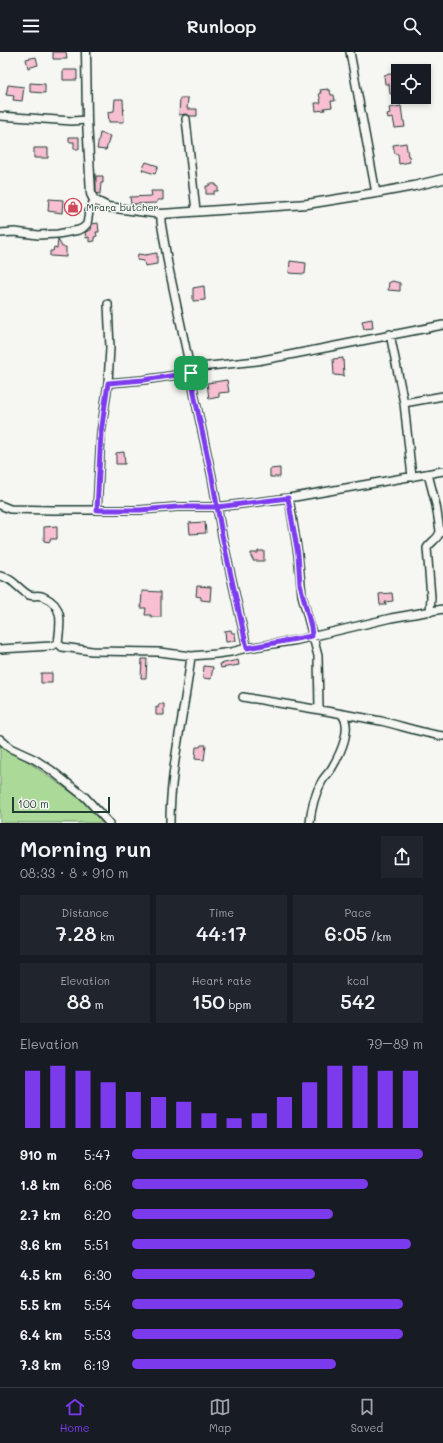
<!DOCTYPE html>
<meta charset="utf-8">
<style>
body{margin:0;font-family:Mali,sans-serif;background:#20242c;color:#f1f3f6;height:100vh;display:flex;flex-direction:column;font-size:15px;white-space:nowrap}
*{box-sizing:border-box;margin:0}
p{font-size:13px;color:#9ea1a6}
.icon{flex:none;width:22px;height:22px;fill:none;stroke:currentColor;stroke-width:2;stroke-linecap:round;stroke-linejoin:round}
.map{position:relative;height:771px;overflow:hidden}
.side{display:flex;flex-direction:column;background:#171b24;flex:1}
.side>*{flex:none}
.buttons{position:absolute;left:391px;top:12px;display:grid;gap:8px}
.buttons a{display:grid;place-items:center;width:40px;height:40px;border-radius:0px;background:#171b24;box-shadow:0 2px 6px #0003;font-size:20px}
.scale{position:absolute;left:12px;bottom:10px;width:98px;box-sizing:border-box;padding-left:4px;border:2px solid #1f3d34;border-top:0;font-size:11px;line-height:14px;white-space:nowrap;color:#1f3d34;-webkit-text-stroke:3px #f6f6f2;paint-order:stroke}
.pin{position:absolute;display:grid;place-items:center;width:34px;height:34px;color:#fff;margin:-17px;border-radius:8px;box-shadow:0 2px 6px #0006}
.round{display:grid;place-items:center;flex:none;width:42px;height:42px;border-radius:0px;background:#20242c}
.head{display:flex;align-items:center;justify-content:space-between;height:68px;padding:0 20px}
h1{font-size:22px;font-weight:600;line-height:30px}
.stats{display:grid;grid-template-columns:repeat(3,1fr);gap:6px;height:68px;padding:4px 20px}
.stats div{display:grid;align-content:center;border-radius:0px;background:#20242c;text-align:center}
.stats b{font-size:20px;font-weight:600}
.stats small{font-size:11px;font-weight:400}
.stats p{font-size:11px}
.chart{height:112px;padding:8px 20px}
.chart p{display:flex;justify-content:space-between}
.chart svg{width:100%;height:72px;margin-top:4px;stroke:#7c3aed;stroke-width:6}
ul{padding:0 20px;list-style:none;font-size:13px}
li{display:grid;grid-template-columns:64px 48px 1fr;align-items:center;height:30px}
li i{height:10px;border-radius:5px;background:#7c3aed}
header{display:flex;justify-content:space-between;align-items:center;height:52px;padding:0 20px;background:#171b24;font-size:18px;font-weight:600}
.tab-bar{display:flex;justify-content:space-around;align-items:center;height:56px;border-top:1px solid #363941;background:#171b24;font-size:11px;color:#9ea1a6}
.tab-bar a{display:grid;justify-items:center;gap:2px}
.tab-bar .selected{color:#7c3aed}
.map>svg:first-child{display:block}
.green{fill:#abd998;stroke:#658b66}
.building{fill:#f8bfd3;stroke:#1f3d34}
.lines{fill:none;stroke-linecap:round;stroke-linejoin:round}
.minor-casing{stroke:#1f3d34;stroke-width:10}
.tertiary-casing{stroke:#1f3d34;stroke-width:11}
.minor{stroke:#f6f6f2;stroke-width:7}
.tertiary{stroke:#f6f6f2;stroke-width:8}
.route-casing{stroke:#fff;stroke-width:8}
.route{stroke:#7c3aed;stroke-width:5}
.labels{text-anchor:middle;stroke-width:3;stroke-linejoin:round;paint-order:stroke}
.poi-label{font-size:10px;fill:#1f3d34;stroke:#f6f6f2;text-anchor:start}
</style>
<header><svg class="icon" aria-label="menu" viewBox="0 0 24 24"><path d="M4 6h16M4 12h16M4 18h16"/></svg>Runloop<svg class="icon" aria-label="search" viewBox="0 0 24 24"><circle cx="10" cy="10" r="6"/><path d="M15 15l6 6"/></svg></header>
<div class="map">
<svg width="443" height="771" viewBox="0 0 443 771">
<rect width="100%" height="100%" fill="#f6f6f2"/>
<filter id="ink" filterUnits="userSpaceOnUse"><feTurbulence type="fractalNoise" baseFrequency=".025" numOctaves="2"/><feDisplacementMap in="SourceGraphic" scale="8" xChannelSelector="R" yChannelSelector="G"/><feConvolveMatrix kernelMatrix="1 2 1 2 8 2 1 2 1" color-interpolation-filters="sRGB"/></filter>
<g filter="url(#ink)">
<path class="green" d="M0 687 10 697 109 767 111 771H0Z"/>
<path class="building" d="M53 0H66L67 7H53Z
M36 5 38 13 28 16 26 7Z
M63 18H77V28H63Z
M397 21 398 41 390 42 389 32H385L384 23Z
M30 31 45 32V41L30 40Z
M8 33 24 35 22 49 13 48 14 44 6 43Z
M328 37V39L330 38 331 43H334L335 49H331L332 55 324 56 325 58 316 59 315 51H321L319 41H321L320 38Z
M180 46H188L187 57H197V64H190L186 62 179 63Z
M115 47H123L124 70H109L108 60 114 59Z
M401 54 403 69H404L405 75 395 76 393 66 388 67 387 62 390 61 389 56Z
M100 81 110 84 106 98 97 97Z
M69 85H79V97H74V90H69Z
M406 91 408 104H409L410 110 399 112 398 102H395L393 93Z
M34 96H48V106H34Z
M146 110 158 114 155 122 142 118Z
M96 124H103V131H101L100 142 96 141Z
M209 132H216V134H218V139H214V142H206V134H209Z
M151 139H163V148H157V151L131 152 130 145 152 144Z
M49 147 63 148 62 161 48 159Z
M98 171 99 180H96L97 184 94 185 95 189 89 190V185L86 186 85 180 91 178 92 172Z
M58 187 62 195H66V205L50 204V199H53L54 195 57 196Z
M157 201V212L145 214 144 209 137 208 138 202 145 203Z
M290 209 306 211 305 222 289 221Z
M392 229 400 231V239L388 238 389 230H391Z
M204 234 205 248 193 249V236Z
M372 267 373 276 364 277 362 269Z
M343 306 344 324 334 323 333 307Z
M227 328 229 340 219 341V345L209 347 207 331Z
M124 400 125 412H116V401Z
M280 416V425H270V417Z
M205 470 206 481 190 482 189 471Z
M57 474V487H50V490L44 489V475Z
M258 499H264V509H253V506H251V501H258Z
M197 534 211 535 210 549 201 548V545L196 544Z
M142 539 161 540V565H151V563H145L146 556H141Z
M392 541 393 549 385 550 386 553H380L379 542Z
M231 578 232 581H235L236 589 226 590 225 579Z
M142 607H147L146 626H141Z
M238 608 239 613 221 616 220 612Z
M204 614 213 615 211 627 203 626Z
M41 621H52V631H41Z
M159 652H164V663H156V655L158 656Z
M201 693H206L204 708 195 707 196 695H200Z"/>
<g class="lines">
<defs>
<path id="minor" d="M350 0 376 141
M0 64 72 69 87 68
M186 67 196 159
M161 162V170L168 212 190 316 195 346 212 425 222 483 247 596
M0 181 15 180 38 183 58 182 79 178 83 176 87 172 89 160 94 148
M390 282 404 351 412 425
M190 316 257 309 284 304 443 273
M108 331 143 328 191 321
M404 351 443 344
M428 422 436 453 440 479C439 487 431 489 427 496L431 545 430 560
M289 446 298 502 302 543 318 604 319 657
M0 453 10 457 52 458H140L177 455H217L289 446 443 419
M97 458 101 381 108 331 110 296 108 252
M0 524C13 526 18 537 29 543 34 545 39 542 44 545 65 554 60 573 58 591
M0 597 51 594 58 591 62 595 92 599 159 600 191 604 216 602 231 600 247 596 298 588 391 566 443 557
M243 645C289 653 335 660 381 669 402 674 421 681 443 684
M0 687 10 696 34 707 51 718 85 745 109 771
M170 771C170 715 185 659 191 604
M310 771C311 757 315 742 322 729 325 724 330 720 333 714 340 702 353 675 342 663"/>
<path id="tertiary" d="M86 0 87 68 91 142 94 148 108 155 161 162 307 152 376 141 414 134 443 127"/>
</defs>
<use href="#minor" class="minor-casing"/>
<use href="#tertiary" class="tertiary-casing"/>
<use href="#minor" class="minor"/>
<use href="#tertiary" class="tertiary"/>
</g>
</g>
<g class="lines" filter="url(#ink)">
<defs>
<path id="route" d="M191 321 195 346 212 425 222 483 247 596 312 584 311 575 300 532 298 502 288 446 217 455H177L140 458H97L101 381 108 331 143 328 191 321"/>
</defs>
<use href="#route" class="route-casing"/>
<use href="#route" class="route"/>
</g>
<defs>
<symbol id="shop-ring" viewBox="-11 -11 22 22"><circle r="9.5" fill="#f6f6f2" stroke="#d1495b" stroke-width="1.5"/><path d="M-5-2.5h2.3a2.7 3.5 0 0 1 5.4 0H5L5.5 6h-11ZM-1.5-2.5h3a1.5 2.3 0 0 0-3 0Z" fill="#d1495b"/></symbol>
</defs>
<g fill-rule="evenodd">
<use href="#shop-ring" x="63" y="145" width="20" height="20"/>
</g>
<g class="labels">
<g class="poi-label">
<text x="86" y="159">Mrara butcher</text>
</g>
</g>
</svg>
<div class="buttons">
<a><svg class="icon" aria-label="locate" viewBox="0 0 24 24"><circle cx="12" cy="12" r="6"/><path d="M12 2v4M12 18v4M2 12h4M18 12h4"/></svg></a>
</div>
<div class="scale">100 m</div>
<div class="pin" style="left:191px;top:321px;background:#1e9e55"><svg class="icon" aria-label="arrive" viewBox="0 0 24 24"><path d="M6 21V4h12l-3 4 3 4H6"/></svg></div>
</div>
<section class="side">
<div class="head"><div><h1>Morning run</h1><p>08:33 · 8 × 910 m</p></div><a class="round"><svg class="icon" aria-label="share" viewBox="0 0 24 24"><path d="M12 15V3M7 8l5-5 5 5M5 13v7h14v-7"/></svg></a></div>
<div class="stats">
<div><p>Distance</p><b>7.28<small> km</small></b></div>
<div><p>Time</p><b>44:17</b></div>
<div><p>Pace</p><b>6:05<small> /km</small></b></div>
</div>
<div class="stats">
<div><p>Elevation</p><b>88<small> m</small></b></div>
<div><p>Heart rate</p><b>150<small> bpm</small></b></div>
<div><p>kcal</p><b>542</b></div>
</div>
<div class="chart"><p><span>Elevation</span>79–89 m</p>
<svg viewBox="0 0 160 44" preserveAspectRatio="none"><path d="M5 44V9M15 44V6M25 44V9M35 44V16M45 44V22M55 44V25M65 44V28M75 44V35M85 44V38M95 44V35M105 44V25M115 44V16M125 44V6M135 44V6M145 44V9M155 44V9"/></svg>
</div>
<ul>
<li><b>910 m</b>5:47<i style="width:100%"></i></li>
<li><b>1.8 km</b>6:06<i style="width:81%"></i></li>
<li><b>2.7 km</b>6:20<i style="width:69%"></i></li>
<li><b>3.6 km</b>5:51<i style="width:96%"></i></li>
<li><b>4.5 km</b>6:30<i style="width:63%"></i></li>
<li><b>5.5 km</b>5:54<i style="width:93%"></i></li>
<li><b>6.4 km</b>5:53<i style="width:93%"></i></li>
<li><b>7.3 km</b>6:19<i style="width:70%"></i></li>
</ul>
</section>
<nav class="tab-bar">
<a class="selected"><svg class="icon" aria-label="home" viewBox="0 0 24 24"><path d="M3 11l9-7 9 7M6 9v11h12V9"/></svg>Home</a>
<a><svg class="icon" aria-label="map" viewBox="0 0 24 24"><path d="M3 6l6-2 6 2 6-2v14l-6 2-6-2-6 2zM9 4v14M15 6v14"/></svg>Map</a>
<a><svg class="icon" aria-label="saved" viewBox="0 0 24 24"><path d="M7 4h10v16l-5-4-5 4z"/></svg>Saved</a>
</nav>
